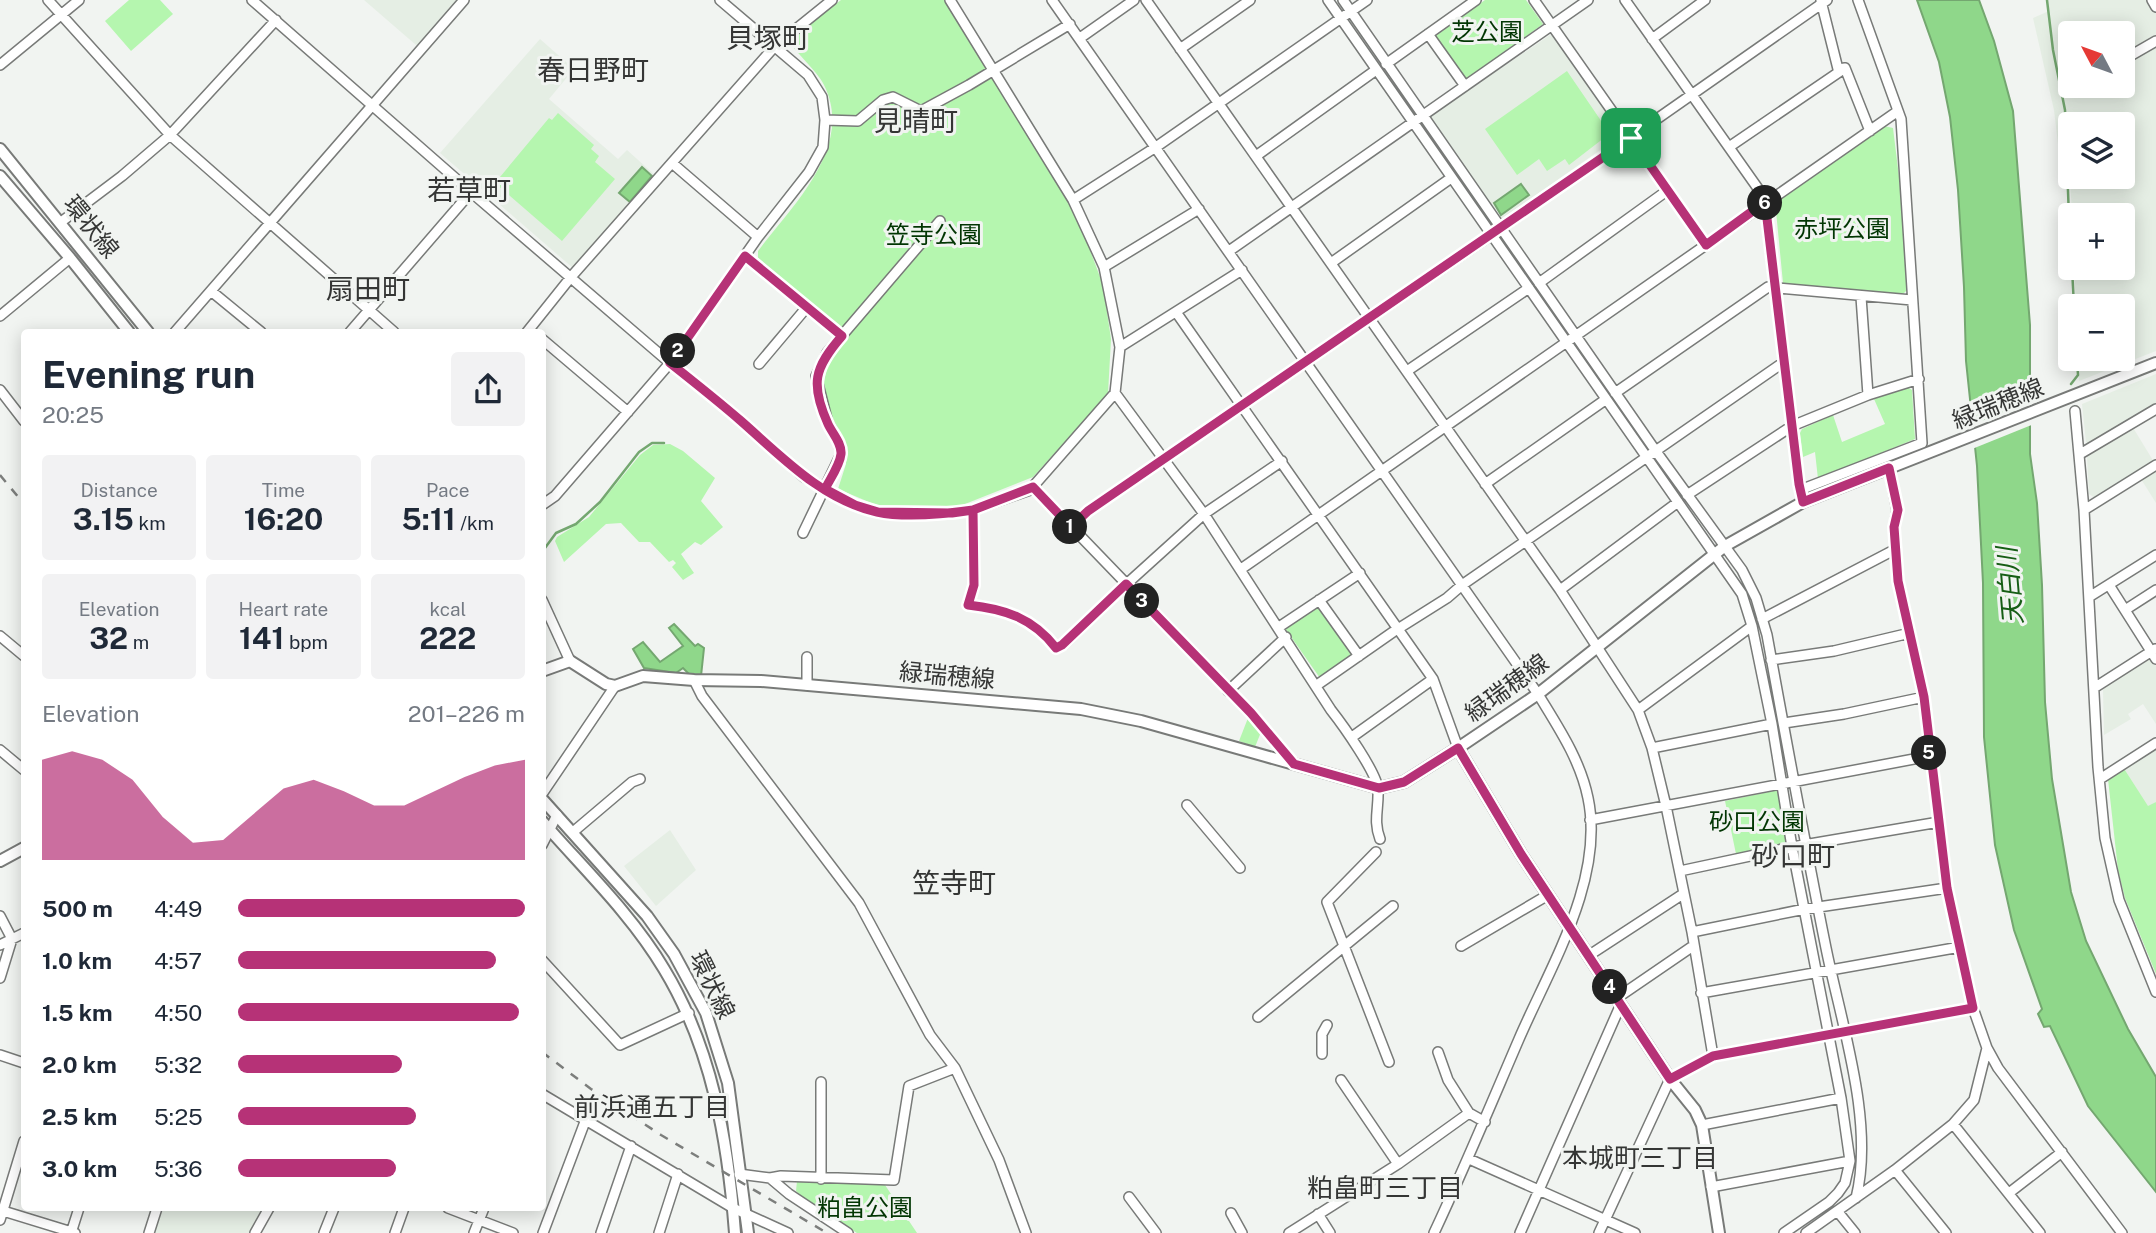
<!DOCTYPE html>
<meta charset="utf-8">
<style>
body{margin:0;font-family:"Public Sans","Noto Sans JP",sans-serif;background:#f2f2f3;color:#1f2937;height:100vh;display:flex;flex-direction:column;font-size:26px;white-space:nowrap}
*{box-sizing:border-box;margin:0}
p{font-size:23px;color:#747a83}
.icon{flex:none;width:38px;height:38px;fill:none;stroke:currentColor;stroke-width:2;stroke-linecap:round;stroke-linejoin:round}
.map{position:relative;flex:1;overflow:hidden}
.details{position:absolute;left:21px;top:329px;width:525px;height:882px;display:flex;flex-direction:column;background:#fff;border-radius:7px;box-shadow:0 4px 18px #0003}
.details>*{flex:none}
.needle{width:46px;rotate:311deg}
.fabs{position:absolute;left:2058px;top:21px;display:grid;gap:14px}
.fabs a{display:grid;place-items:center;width:77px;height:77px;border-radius:7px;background:#fff;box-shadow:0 4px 18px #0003;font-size:35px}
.pin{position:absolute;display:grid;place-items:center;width:60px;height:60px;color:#fff;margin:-30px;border-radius:14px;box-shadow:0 4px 10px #0006}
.km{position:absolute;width:35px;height:35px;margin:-18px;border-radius:50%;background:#222;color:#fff;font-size:19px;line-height:35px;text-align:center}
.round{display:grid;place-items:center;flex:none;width:74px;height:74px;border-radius:7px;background:#f2f2f3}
.head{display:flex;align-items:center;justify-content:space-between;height:119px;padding:0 21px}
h1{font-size:38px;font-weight:700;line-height:52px}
.figures{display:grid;grid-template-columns:repeat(3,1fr);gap:10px;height:119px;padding:7px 21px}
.figures div{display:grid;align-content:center;border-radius:7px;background:#f2f2f3;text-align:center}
.figures b{font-size:30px;font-weight:700}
.figures small{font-size:19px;font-weight:400}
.figures p{font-size:19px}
.chart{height:196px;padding:14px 21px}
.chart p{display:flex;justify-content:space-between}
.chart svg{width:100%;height:126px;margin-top:7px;fill:#b63277;opacity:.7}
ul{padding:0 21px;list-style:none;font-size:23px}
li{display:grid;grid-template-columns:112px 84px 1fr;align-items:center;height:52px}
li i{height:18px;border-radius:9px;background:#b63277}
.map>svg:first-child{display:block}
.built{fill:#e5eee4;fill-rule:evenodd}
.green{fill:#b5f6af}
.water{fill:#8fd78a;stroke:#74a770;stroke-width:2}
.pier{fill:#f1f4f1}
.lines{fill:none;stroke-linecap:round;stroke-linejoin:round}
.stream{stroke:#74a770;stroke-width:2.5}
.minor-casing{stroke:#787a78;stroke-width:12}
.major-casing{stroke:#787a78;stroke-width:14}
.minor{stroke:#fff;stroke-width:9}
.major{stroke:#fff;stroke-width:10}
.rail{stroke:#7c7e7c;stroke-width:2.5;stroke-dasharray:9 9;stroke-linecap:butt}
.route-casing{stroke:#fff;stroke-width:14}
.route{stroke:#b63277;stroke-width:9}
.labels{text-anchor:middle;stroke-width:6;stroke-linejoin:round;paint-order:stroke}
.park-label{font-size:24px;fill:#023603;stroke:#f1f4f1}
.street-label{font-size:24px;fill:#353635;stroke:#f1f4f1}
.water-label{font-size:26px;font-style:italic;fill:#165e15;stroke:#f1f4f1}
.neighbourhood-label{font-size:26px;fill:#353635;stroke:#f1f4f1}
.quarter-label{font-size:28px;fill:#353635;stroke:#f1f4f1}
</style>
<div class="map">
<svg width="2156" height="1233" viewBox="0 0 2156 1233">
<rect width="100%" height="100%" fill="#f1f4f1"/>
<path class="built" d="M364 0H458L420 44 416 45Z
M2048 0H2156V37L2123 56V33H2070V86H2123V65L2156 45V351L2079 381 2078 359H2123V306H2076L2074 268H2123V215H2072L2069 161H2060L2054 110 2033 18 2049 11ZM2070 124H2123V177H2070Z
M1550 35 1554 36 1621 131 1620 136 1502 219 1499 218 1430 119 1431 116Z
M540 39 574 69 549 99 618 159 627 150 656 176 576 268H573L440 153Z
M2156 374V405L2092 446 2086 442 2082 404Z
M2132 426 2154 462 2095 498 2089 494 2087 457 2090 452Z
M2156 470V503L2141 479Z
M2147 659 2153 660 2156 666V724L2143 704 2128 714 2131 719 2104 735 2103 690 2107 684Z
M2156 747V802L2148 807 2123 767Z
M670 830 696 870 656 906 624 866Z
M162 1208H264L249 1233H154Z"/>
<path class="green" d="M129 0H160L173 14 131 51 105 21Z
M841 0H946L1068 202 1087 242 1103 285 1111 339 1108 394 1033 477 960 506 876 505 838 489 846 464V453L822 391 829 359 847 335 758 258V251C792 206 855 147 824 85 817 70 790 48 789 39Z
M1485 0H1526L1543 24 1465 80 1434 37Z
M1567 71 1606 128 1604 138 1569 165 1565 159 1547 171 1539 159 1517 175 1485 129Z
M558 113 594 145 591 149 599 156 595 162 615 179 562 241 495 183 549 118 552 120Z
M1884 126 1893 128 1902 201 1908 289 1903 294 1786 286 1783 283 1775 201Z
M1907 387 1912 390 1915 439 1818 479 1815 452 1803 457 1800 433 1802 429 1833 415 1842 442 1885 424 1874 399Z
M670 444 683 451 715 478 701 501 723 527 701 545 695 542 681 554 694 573 683 580 672 567 676 563 673 560 669 562 650 542H639L621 523 606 524 564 562 555 541 557 537 589 517 640 455 653 445Z
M1319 603 1354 655 1320 678 1284 627Z
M1248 718 1261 732 1255 747 1239 741Z
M2123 767 2148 806 2156 802V974L2125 898 2118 870 2108 779Z
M1778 790 1787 844 1736 854 1725 801Z
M797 1181 885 1185 917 1233H857L803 1198 796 1191Z"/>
<path class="water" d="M1917 0H1979L1994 41 2013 111 2030 325V454L2037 503 2042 585 2045 702 2052 779 2071 892 2086 941 2128 1029 2156 1077V1192L2088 1106 2050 1026 2044 1027 2038 1014 2042 1009 2014 930 1995 845 1984 737 1983 583 1977 466 1966 361 1964 287 1958 190 1950 117 1939 62Z
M642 167 652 176 630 202 619 193Z
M1521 184 1529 195 1501 215 1494 203Z
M674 624 695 646 698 644 704 648 701 676 689 674 683 668 676 673 644 668 633 649 643 642 660 662 683 646 669 628Z"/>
<path class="pier" d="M2033 400 2034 424 1972 449 1969 426Z"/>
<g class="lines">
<path class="stream" d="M2047 0 2053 50 2065 110 2070 245
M2072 268 2074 306
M2071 384 2078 375 2077 359
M542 552 556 533 576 524 600 502 639 452 652 443H664"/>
<defs>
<path id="minor" d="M48 0 170 135 394 332
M252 0 471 192 670 363 722 404 804 477 855 505 878 512 952 513 973 510 1030 490 1115 393
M950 0 1073 200 1104 267 1120 347 1115 393 1204 514 1331 710C1342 724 1378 774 1378 790 1379 808 1373 821 1380 839
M1052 0 1538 694C1558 727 1580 759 1588 798 1605 879 1550 967 1519 1039 1491 1104 1464 1169 1434 1233
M1146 0 1560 590 1638 710 1652 748 1666 806 1692 932 1713 1056
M1328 0 1742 594 1752 626 1772 724 1792 847 1841 1098 1850 1161 1845 1183 1838 1193 1829 1202 1784 1233
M1343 0 1655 450 1742 570 1756 598 1767 635C1786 739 1805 844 1826 948 1841 1023 1875 1123 1856 1198
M1534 0 1706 245
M1625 0 1764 197 1799 484 1803 502
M2152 0 2156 7
M1821 1 1838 69 1845 68
M1428 34 1465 86
M1080 38 1134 0
M1652 39 1705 0
M1180 49 1250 0
M2123 60 2156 41
M1386 64 1476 0
M0 65 79 0
M1845 68 1870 131
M825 120 858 121 883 100 893 97 921 111 969 85 1070 24
M1729 147 1845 68
M1256 156 1376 70
M672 163 758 237
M1073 200 1156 147 1367 0
M61 222 122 176 170 135 276 20
M1229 251 1588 0
M745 256 842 336
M1331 263 1451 178
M1104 267 1199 209
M1539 283 1668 190
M211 291 261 332
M1861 297 1868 395
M1176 312 1433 679 1458 748
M0 316 70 258
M175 332 464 0
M350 332 471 192
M527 332 571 277 775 46 832 0
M542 339 628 412
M1120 347 1242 270
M759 364 807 307
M1407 371 1529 288
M0 390 24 421
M1615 393 1768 287 1912 300
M2075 411 2084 510 2098 767 2105 838 2119 900 2156 992
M2080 454 2156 409
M1889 468 1897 510 1894 527 1898 581 1924 697 1947 888 1973 1008 1987 1048 1998 1068 2122 1233
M1485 484 1605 400
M1033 487 1251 713 1293 764
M1800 490 1922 443 1901 119 1858 0
M1687 495 1792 426 1868 395 1919 379
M542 505 555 496 670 363 758 237 809 172 823 147 825 120 822 97 808 75 720 0
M973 510 974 585 968 605C1005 609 1033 618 1056 648L1063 645 1120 590 1204 514 1282 461
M2084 510 2156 465
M1071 527 1088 511 1491 235 1827 0
M803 533 841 454 838 440 828 423 816 376 827 353 940 221
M1241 569 1898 111
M2109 585 2156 659
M1560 590 1678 502
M2089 597 2156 555
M542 600 570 661
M1319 600 1359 656
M2125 610 2156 590
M1762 619 1894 550
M1279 627 1360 573
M0 636 24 656
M1771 660 1834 651 1910 633
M694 680 702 696 859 903 930 1035 955 1068 999 1160 1026 1233
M807 685V657
M1317 685 1393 632 1447 598 1462 585 1784 362
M2094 688 2155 649
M1228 691 1286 637
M1638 710 1752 626
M1784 723 1844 714 1924 697
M1352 737 1433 679
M1652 748 1772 724
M0 750 24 770
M2100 779 2156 743
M542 794 615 686
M1187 805 1240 868
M1590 820 1930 756
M573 832 632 782 640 779
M542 845 557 815
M1376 852 1327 902 1389 1062
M1680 871 1792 847 1939 822
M0 916 12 939 0 978
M1692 932 1805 909 1947 888
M0 945 24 933
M1461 946 1548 895
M1588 956 1683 894
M542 960 620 1045 689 1013
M1701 993 1960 947
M1617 998 1693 946
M1258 1017 1393 906
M1438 1052 1448 1080 1469 1113 1485 1122
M1322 1054V1034L1327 1025
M0 1055 24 1063
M1341 1080 1398 1164
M542 1094 733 1208 788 1233
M1953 1124 2040 1233
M1702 1125 1841 1098
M1469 1159 1635 1233
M1895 1170 1946 1233
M739 1174 770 1178 781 1176 894 1180 909 1086 955 1068
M770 1178 789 1194 848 1233
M821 1179V1082
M1711 1187 1850 1161
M2009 1193 2062 1152
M1129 1197 1156 1233
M448 1208 513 1233
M0 1210 75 1233
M1838 1212 1855 1233
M1231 1213 1242 1233
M1318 1214 1330 1233
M0 1220 24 1141
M71 1233 79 1208
M149 1233 157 1208
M255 1233 269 1208
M324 1233 334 1208
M395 1233 404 1208
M474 1233 484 1208
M543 1233 586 1119
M601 1233 631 1146
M659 1233 678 1174
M1289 1233 1398 1164 1469 1113
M1520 1233 1621 1004
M1599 1233 1670 1079 1713 1056 1973 1008
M1806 1233 1895 1170 1953 1124 1974 1100 1987 1048"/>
<path id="major" d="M0 149 148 332
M0 176 70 258 129 332
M542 671 570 661 606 684 615 686 643 676 694 680 761 681 1081 709 1141 721 1379 788 1404 782 1458 748 1538 694 1725 546 1803 502 2156 363
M1458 748 1521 854 1670 1079 1695 1110 1702 1125 1719 1233
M542 799 647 916 674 954 706 1013 728 1083 748 1233
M542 821C584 869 632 915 664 969 712 1048 728 1141 735 1233
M0 861 24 848"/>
</defs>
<use href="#minor" class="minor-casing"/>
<use href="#major" class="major-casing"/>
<use href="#minor" class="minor"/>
<use href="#major" class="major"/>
<path class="rail" d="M0 475 24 504
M542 1052 591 1089 661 1135 827 1233"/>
</g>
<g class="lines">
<defs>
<path id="route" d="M1631 138 1088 511 1071 527 1033 487 973 510 952 513 878 512 855 505 825 489C830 479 840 465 841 454 842 443 832 433 828 424 810 384 814 368 842 336L745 256 670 363C694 382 718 401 741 421 781 456 822 500 877 512 905 518 945 514 973 510L974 585 968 605C1005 609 1033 618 1056 648L1062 645 1126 584 1251 713 1294 764 1379 788 1404 782 1458 748 1521 854 1670 1079 1713 1056 1973 1008 1947 888 1924 697 1898 581 1894 527 1898 510 1889 468 1803 502 1799 484 1765 202 1706 245 1631 138"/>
</defs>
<use href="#route" class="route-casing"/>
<use href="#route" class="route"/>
</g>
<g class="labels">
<g class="park-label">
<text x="1487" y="40">芝公園</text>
<text x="1842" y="237">赤坪公園</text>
<text x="934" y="243">笠寺公園</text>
<text x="1757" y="830">砂口公園</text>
<text x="865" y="1216">粕畠公園</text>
</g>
<g class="street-label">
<text transform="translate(91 227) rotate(51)" y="8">環状線</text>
<text transform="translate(1998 404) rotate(-22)" y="8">緑瑞穂線</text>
<text transform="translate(947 676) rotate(5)" y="8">緑瑞穂線</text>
<text transform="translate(1507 688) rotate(-36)" y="8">緑瑞穂線</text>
<text transform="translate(712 985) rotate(64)" y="8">環状線</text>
</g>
<g class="water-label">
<text transform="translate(2010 586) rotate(-95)" y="9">天白川</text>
</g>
<g class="neighbourhood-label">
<text x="652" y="1116">前浜通五丁目</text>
<text x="1640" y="1167">本城町三丁目</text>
<text x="1385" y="1197">粕畠町三丁目</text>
</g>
<g class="quarter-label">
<text x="768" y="48">貝塚町</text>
<text x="593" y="80">春日野町</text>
<text x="916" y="131">見晴町</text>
<text x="469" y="200">若草町</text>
<text x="368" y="299">扇田町</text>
<text x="1793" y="866">砂口町</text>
<text x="954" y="893">笠寺町</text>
</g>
</g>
</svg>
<div class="fabs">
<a><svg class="needle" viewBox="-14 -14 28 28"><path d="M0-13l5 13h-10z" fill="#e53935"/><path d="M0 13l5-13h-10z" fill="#747a83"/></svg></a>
<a><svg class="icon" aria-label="layers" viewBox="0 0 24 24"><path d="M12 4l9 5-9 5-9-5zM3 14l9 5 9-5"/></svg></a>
<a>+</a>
<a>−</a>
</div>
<div class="pin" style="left:1631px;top:138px;background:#1e9e55"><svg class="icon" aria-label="arrive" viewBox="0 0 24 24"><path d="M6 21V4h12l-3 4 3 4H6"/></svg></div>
<b class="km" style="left:1070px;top:527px">1</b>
<b class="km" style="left:678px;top:351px">2</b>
<b class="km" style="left:1142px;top:601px">3</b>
<b class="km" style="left:1610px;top:987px">4</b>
<b class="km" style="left:1929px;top:753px">5</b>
<b class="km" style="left:1765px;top:203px">6</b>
<section class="details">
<div class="head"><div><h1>Evening run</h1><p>20:25</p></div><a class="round"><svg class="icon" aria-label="share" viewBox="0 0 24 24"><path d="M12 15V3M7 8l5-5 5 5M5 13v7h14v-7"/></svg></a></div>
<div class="figures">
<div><p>Distance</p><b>3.15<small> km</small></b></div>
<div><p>Time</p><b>16:20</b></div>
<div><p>Pace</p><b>5:11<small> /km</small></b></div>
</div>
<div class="figures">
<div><p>Elevation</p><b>32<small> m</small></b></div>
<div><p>Heart rate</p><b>141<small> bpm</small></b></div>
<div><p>kcal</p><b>222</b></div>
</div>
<div class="chart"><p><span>Elevation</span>201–226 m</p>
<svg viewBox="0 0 160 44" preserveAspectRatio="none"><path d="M0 44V9L10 6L20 9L30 16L40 29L50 38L60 37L70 28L80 19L90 16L100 20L110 25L120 25L130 20L140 15L150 11L160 9V44z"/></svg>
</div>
<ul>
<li><b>500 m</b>4:49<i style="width:100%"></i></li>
<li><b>1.0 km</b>4:57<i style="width:90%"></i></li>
<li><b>1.5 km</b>4:50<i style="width:98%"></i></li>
<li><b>2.0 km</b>5:32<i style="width:57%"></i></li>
<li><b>2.5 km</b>5:25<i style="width:62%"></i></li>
<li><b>3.0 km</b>5:36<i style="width:55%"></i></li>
</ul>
</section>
</div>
